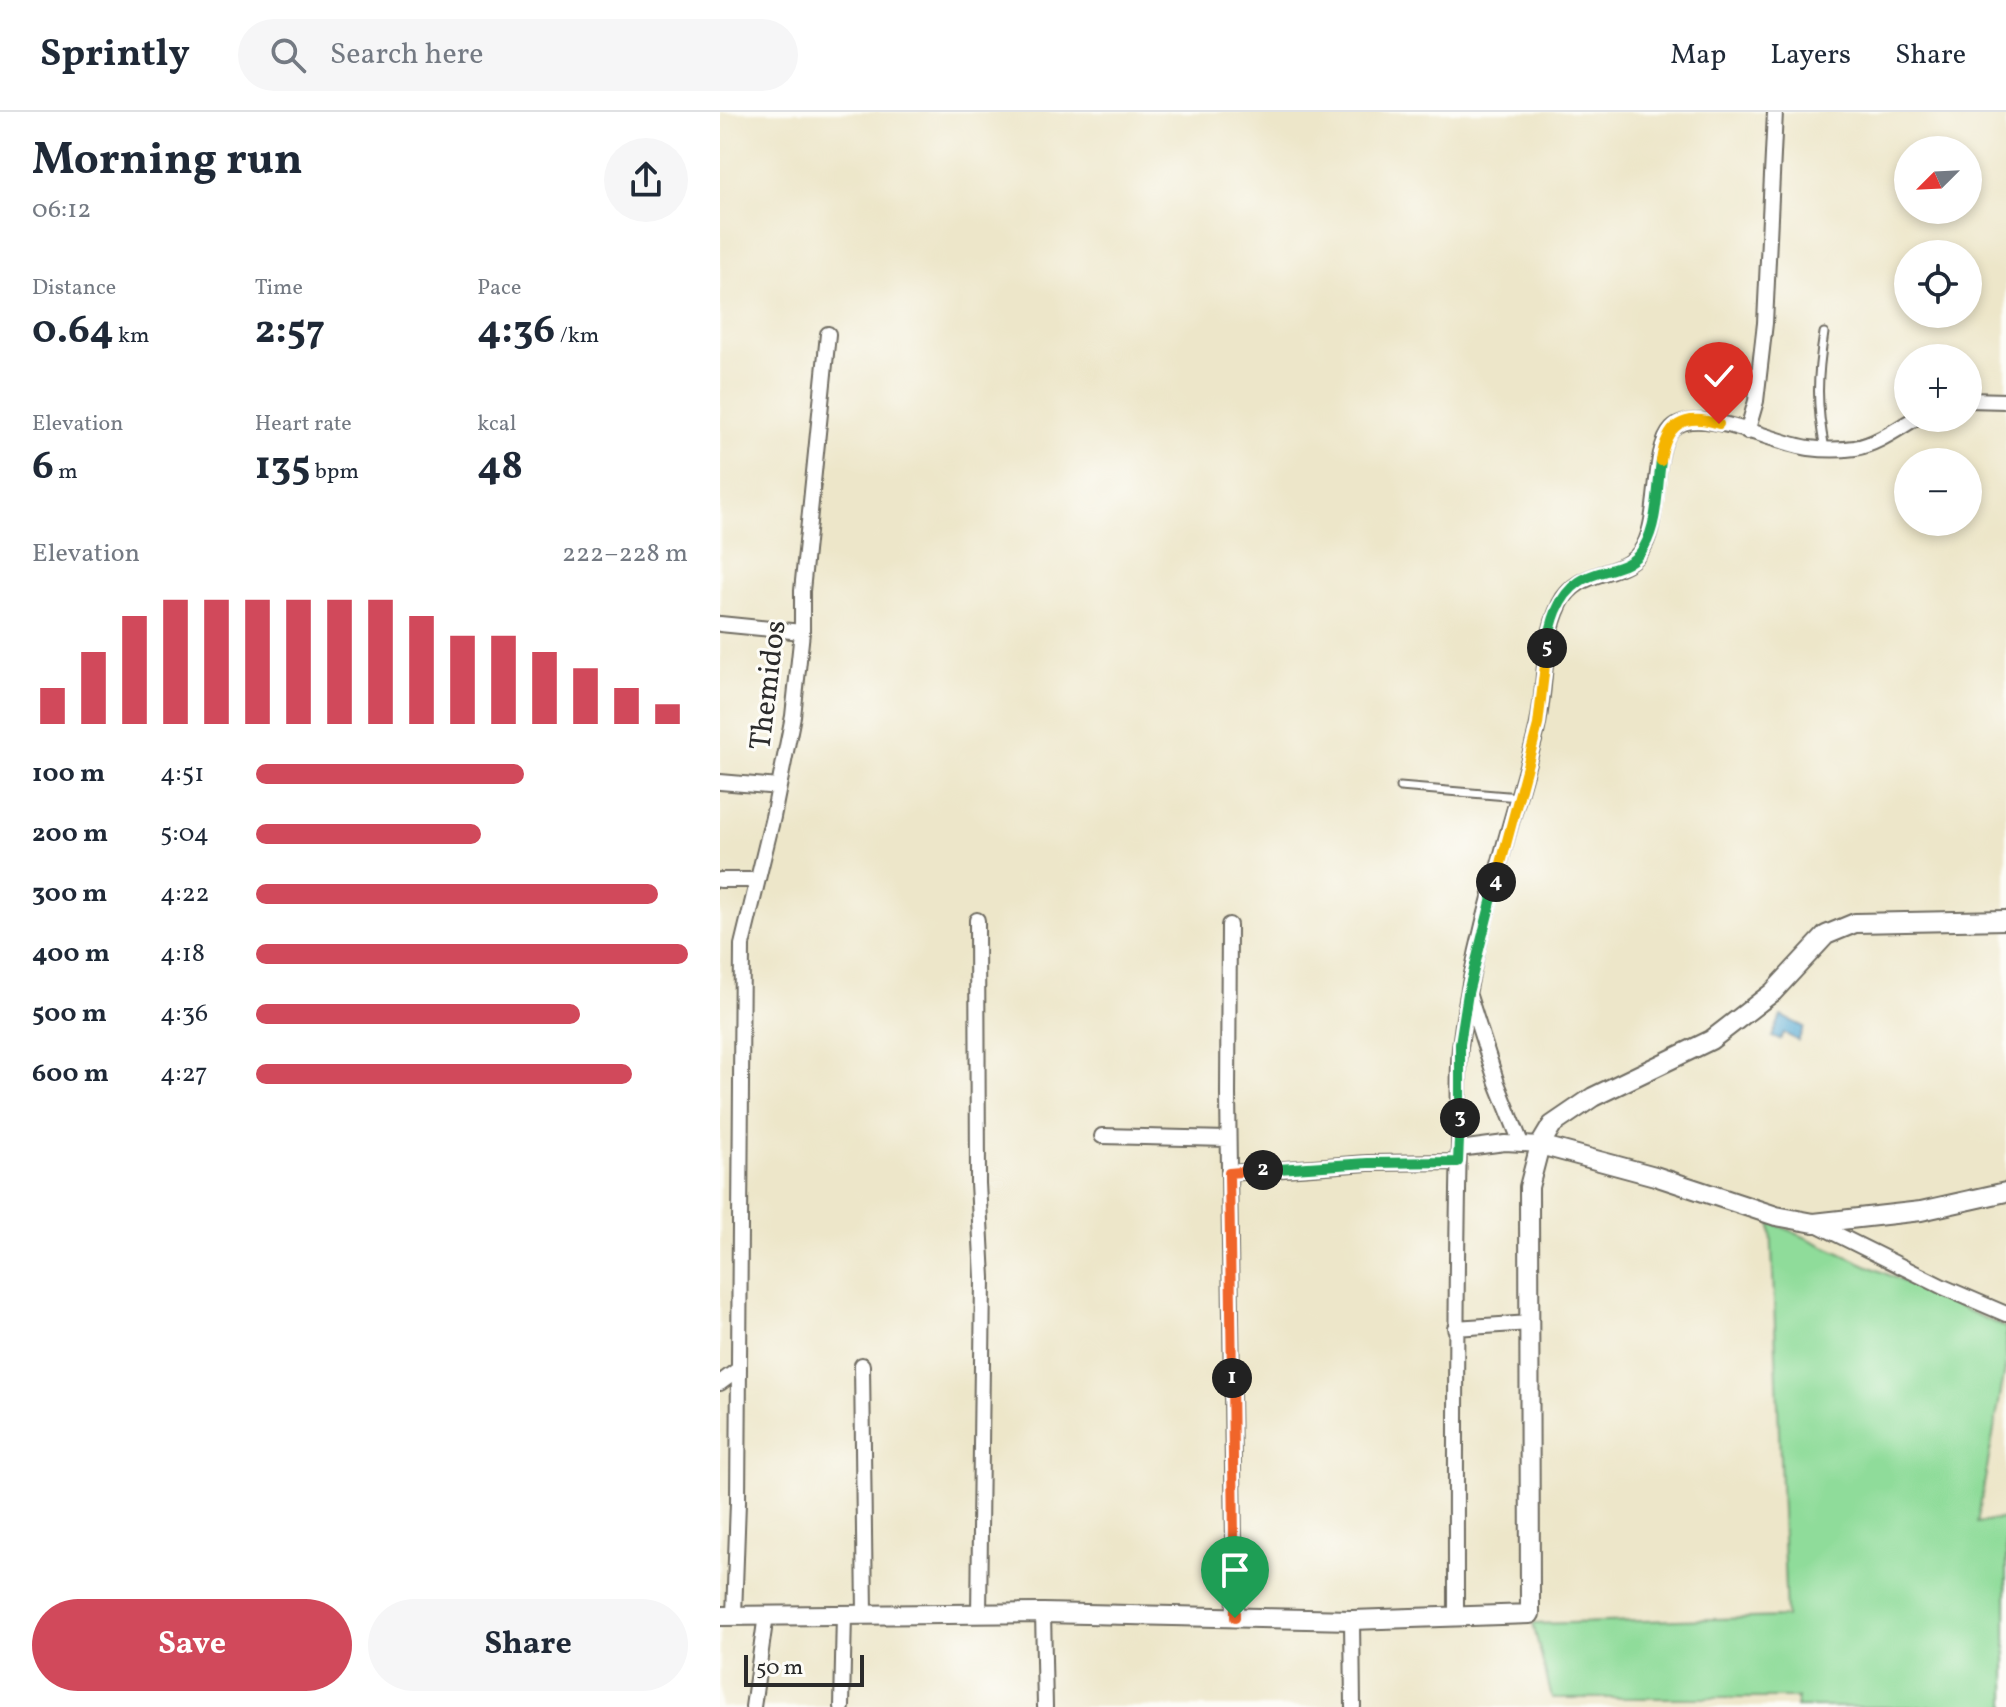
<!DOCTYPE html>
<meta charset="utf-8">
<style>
body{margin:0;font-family:Vollkorn,serif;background:#f6f6f7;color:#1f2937;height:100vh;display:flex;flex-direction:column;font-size:30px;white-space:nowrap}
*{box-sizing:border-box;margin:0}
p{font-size:26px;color:#747a83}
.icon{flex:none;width:44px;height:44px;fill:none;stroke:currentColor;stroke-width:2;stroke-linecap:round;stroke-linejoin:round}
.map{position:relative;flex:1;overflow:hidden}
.panel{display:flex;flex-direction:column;background:#fff;width:720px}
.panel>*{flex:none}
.needle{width:52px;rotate:246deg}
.fabs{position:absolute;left:1174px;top:24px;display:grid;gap:16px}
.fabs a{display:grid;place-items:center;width:88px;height:88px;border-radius:50%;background:#fff;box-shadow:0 4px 12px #0003;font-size:40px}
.scale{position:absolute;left:24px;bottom:20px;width:120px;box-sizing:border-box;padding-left:8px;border:4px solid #2b2b2b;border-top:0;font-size:22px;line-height:28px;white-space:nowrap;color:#2b2b2b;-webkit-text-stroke:6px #fdfcf7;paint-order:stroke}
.pin{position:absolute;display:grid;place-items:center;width:68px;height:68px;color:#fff;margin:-82px -34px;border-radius:50% 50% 50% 0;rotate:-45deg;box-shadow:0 0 8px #0007}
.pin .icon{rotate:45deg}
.km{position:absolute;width:40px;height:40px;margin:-20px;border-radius:50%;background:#222;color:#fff;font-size:22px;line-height:40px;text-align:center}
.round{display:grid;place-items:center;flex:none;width:84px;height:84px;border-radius:42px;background:#f6f6f7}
.summary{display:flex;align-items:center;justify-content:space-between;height:136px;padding:0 32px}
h1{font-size:44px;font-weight:700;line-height:60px}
.stats{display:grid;grid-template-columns:repeat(3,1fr);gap:12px;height:136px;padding:8px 32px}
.stats div{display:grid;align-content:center}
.stats b{font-size:40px;font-weight:700}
.stats small{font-size:22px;font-weight:400}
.stats p{font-size:22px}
.chart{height:224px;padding:16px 32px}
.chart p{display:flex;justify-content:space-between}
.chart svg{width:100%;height:144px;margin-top:8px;stroke:#d1495b;stroke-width:6}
.action{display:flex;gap:16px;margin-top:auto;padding:16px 32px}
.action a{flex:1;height:92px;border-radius:48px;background:#d1495b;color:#fff;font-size:32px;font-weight:700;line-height:92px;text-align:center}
.action a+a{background:#f6f6f7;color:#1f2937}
ul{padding:0 32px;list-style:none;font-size:26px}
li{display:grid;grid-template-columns:128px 96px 1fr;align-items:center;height:60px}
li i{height:20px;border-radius:10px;background:#d1495b}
header{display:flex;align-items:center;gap:48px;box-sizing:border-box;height:112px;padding:0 40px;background:#fff;border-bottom:2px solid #e0e1e3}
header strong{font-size:38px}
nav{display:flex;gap:44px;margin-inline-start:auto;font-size:28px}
.search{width:560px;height:72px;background:#f6f6f7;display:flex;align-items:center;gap:20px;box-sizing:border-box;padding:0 28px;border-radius:44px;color:#747a83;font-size:30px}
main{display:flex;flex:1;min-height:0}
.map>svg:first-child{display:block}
.green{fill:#8fdc9a;stroke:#5d8462;stroke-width:2}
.water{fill:#58aad3;stroke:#426a7f;stroke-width:2}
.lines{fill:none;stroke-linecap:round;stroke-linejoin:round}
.service-casing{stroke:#6f6c62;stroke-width:11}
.minor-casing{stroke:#6f6c62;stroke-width:18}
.tertiary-casing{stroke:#6f6c62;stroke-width:22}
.service{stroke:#fff;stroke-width:7}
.minor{stroke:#fff;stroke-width:14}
.tertiary{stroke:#fff;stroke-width:18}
.split-1-casing{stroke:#fff;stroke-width:16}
.split-2-casing{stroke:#fff;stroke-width:16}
.split-3-casing{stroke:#fff;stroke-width:16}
.split-4-casing{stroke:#fff;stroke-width:16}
.split-5-casing{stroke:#fff;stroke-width:16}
.split-6-casing{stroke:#fff;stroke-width:16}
.split-7-casing{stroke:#fff;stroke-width:16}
.split-1{stroke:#f0652b;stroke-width:10}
.split-2{stroke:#f0652b;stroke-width:10}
.split-3{stroke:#22a559;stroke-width:10}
.split-4{stroke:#22a559;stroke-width:10}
.split-5{stroke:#f5b400;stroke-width:10}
.split-6{stroke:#22a559;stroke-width:10}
.split-7{stroke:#f5b400;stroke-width:10}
.labels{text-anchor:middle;stroke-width:6;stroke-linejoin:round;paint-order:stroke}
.street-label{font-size:30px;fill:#2b2b2b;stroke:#fdfcf7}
</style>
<header>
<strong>Sprintly</strong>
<div class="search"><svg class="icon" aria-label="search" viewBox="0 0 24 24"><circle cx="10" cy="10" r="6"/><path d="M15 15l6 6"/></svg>Search here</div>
<nav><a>Map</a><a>Layers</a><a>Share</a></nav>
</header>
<main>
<section class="panel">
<div class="summary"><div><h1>Morning run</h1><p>06:12</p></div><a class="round"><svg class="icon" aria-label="share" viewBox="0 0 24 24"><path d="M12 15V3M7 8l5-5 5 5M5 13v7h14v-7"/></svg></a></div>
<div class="stats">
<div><p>Distance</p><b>0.64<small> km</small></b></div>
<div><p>Time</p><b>2:57</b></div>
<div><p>Pace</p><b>4:36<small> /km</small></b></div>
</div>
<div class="stats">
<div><p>Elevation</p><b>6<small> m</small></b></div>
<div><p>Heart rate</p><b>135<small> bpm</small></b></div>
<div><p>kcal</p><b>48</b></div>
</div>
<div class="chart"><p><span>Elevation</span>222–228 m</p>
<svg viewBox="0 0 160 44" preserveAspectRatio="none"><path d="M5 44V33M15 44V22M25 44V11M35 44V6M45 44V6M55 44V6M65 44V6M75 44V6M85 44V6M95 44V11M105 44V17M115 44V17M125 44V22M135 44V27M145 44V33M155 44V38"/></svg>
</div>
<ul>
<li><b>100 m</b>4:51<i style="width:62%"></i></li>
<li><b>200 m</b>5:04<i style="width:52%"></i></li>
<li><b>300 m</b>4:22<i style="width:93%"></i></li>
<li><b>400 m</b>4:18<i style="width:100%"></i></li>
<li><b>500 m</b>4:36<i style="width:75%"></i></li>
<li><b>600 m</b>4:27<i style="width:87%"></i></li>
</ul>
<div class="action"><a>Save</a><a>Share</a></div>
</section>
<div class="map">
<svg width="1286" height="1595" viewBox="0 0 1286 1595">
<rect width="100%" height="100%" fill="#fdfcf7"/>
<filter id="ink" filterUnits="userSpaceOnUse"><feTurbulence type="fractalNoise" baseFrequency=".0125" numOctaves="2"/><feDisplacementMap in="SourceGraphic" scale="16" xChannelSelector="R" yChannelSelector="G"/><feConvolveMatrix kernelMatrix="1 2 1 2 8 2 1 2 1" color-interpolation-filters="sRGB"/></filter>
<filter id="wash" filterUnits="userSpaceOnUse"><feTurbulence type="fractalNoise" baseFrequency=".006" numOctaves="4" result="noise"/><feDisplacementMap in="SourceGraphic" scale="32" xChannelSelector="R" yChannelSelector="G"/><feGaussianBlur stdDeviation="1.8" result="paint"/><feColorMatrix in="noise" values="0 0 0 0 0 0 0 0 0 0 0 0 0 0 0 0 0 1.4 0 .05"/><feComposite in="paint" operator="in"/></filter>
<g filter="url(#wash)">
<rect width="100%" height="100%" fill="#ede6c9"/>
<path class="green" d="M1051 1110 1286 1216V1252L1257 1411 1286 1406V1595H1076L1078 1586H832L813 1512 1066 1505Z"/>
<path class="water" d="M1061 904 1084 915 1078 929 1064 921 1060 928 1052 925Z"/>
</g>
<g filter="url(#ink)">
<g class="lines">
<defs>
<path id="service" d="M1104 221C1097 266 1096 292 1105 337
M680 675 799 685"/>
<path id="minor" d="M1248 288 1286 289
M1027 320 1036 289 1045 211 1055 0
M0 512 82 520
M0 670 59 675
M0 768H37
M257 808 258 1071 263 1166 259 1503
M509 813 508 982 515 1506
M749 884 777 971 801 1031
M382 1024 508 1027
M739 1037 785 1031 820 1033
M509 1061 648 1051 738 1050
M1094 1111 1223 1175 1286 1202
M735 1216 810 1211
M142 1253 145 1502
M0 1271 19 1257
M323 1501 325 1595
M14 1503 18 1390 22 833 53 705 73 604 82 520V479L108 222
M736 1504C736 1347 735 1190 739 1033 740 998 736 962 741 927 754 825 788 725 815 625 827 582 820 533 840 492 859 453 906 469 924 434 940 405 932 337 952 317 978 292 1056 332 1089 336 1104 338 1121 338 1135 336 1157 332 1177 317 1196 306
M632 1508 633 1595
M33 1595 46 1503
M122 1595 124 1502"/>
<path id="tertiary" d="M820 1033 832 1013 873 985 991 928 1053 880 1106 823 1135 811 1286 808
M0 1504 323 1501 632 1508 810 1502 809 1075 820 1033 935 1064 1056 1104 1094 1111 1201 1099 1286 1080"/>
</defs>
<use href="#service" class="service-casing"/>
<use href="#minor" class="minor-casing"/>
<use href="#tertiary" class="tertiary-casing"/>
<use href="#service" class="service"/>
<use href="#minor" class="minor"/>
<use href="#tertiary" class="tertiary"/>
</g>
</g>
<g class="lines" filter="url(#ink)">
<defs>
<path id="split-1" d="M512 1266 515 1506"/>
<path id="split-2" d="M512 1266 509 1061 543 1058"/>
<path id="split-3" d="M543 1058 648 1051 738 1050 740 1006"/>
<path id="split-4" d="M740 1006V932L748 881 776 770"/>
<path id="split-5" d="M776 770 818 613 827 536"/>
<path id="split-6" d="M827 536C831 511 837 485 859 470 880 455 910 461 924 435 938 411 937 376 941 349"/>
<path id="split-7" d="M941 349C946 313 963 300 999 312"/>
</defs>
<use href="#split-1" class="split-1-casing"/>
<use href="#split-2" class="split-2-casing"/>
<use href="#split-3" class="split-3-casing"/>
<use href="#split-4" class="split-4-casing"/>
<use href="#split-5" class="split-5-casing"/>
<use href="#split-6" class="split-6-casing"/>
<use href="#split-7" class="split-7-casing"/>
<use href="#split-1" class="split-1"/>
<use href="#split-2" class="split-2"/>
<use href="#split-3" class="split-3"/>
<use href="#split-4" class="split-4"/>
<use href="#split-5" class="split-5"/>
<use href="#split-6" class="split-6"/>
<use href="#split-7" class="split-7"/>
</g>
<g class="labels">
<g class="street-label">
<text transform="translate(47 573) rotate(-83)" y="10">Themidos</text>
</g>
</g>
</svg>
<div class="fabs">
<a><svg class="needle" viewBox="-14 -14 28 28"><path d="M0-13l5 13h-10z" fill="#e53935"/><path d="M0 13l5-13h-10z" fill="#747a83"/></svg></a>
<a><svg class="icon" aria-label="locate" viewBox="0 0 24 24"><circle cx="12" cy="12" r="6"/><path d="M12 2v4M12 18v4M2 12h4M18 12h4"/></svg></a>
<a>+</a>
<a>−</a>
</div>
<div class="scale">50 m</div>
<div class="pin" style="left:515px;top:1506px;background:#1e9e55"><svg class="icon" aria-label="arrive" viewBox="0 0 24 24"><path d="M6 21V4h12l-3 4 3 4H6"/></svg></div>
<div class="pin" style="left:999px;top:312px;background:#d93025"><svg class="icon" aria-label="check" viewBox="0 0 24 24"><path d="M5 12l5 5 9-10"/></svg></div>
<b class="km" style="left:512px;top:1266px">1</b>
<b class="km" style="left:543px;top:1058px">2</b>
<b class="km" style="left:740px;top:1006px">3</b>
<b class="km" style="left:776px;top:770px">4</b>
<b class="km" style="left:827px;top:536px">5</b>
</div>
</main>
